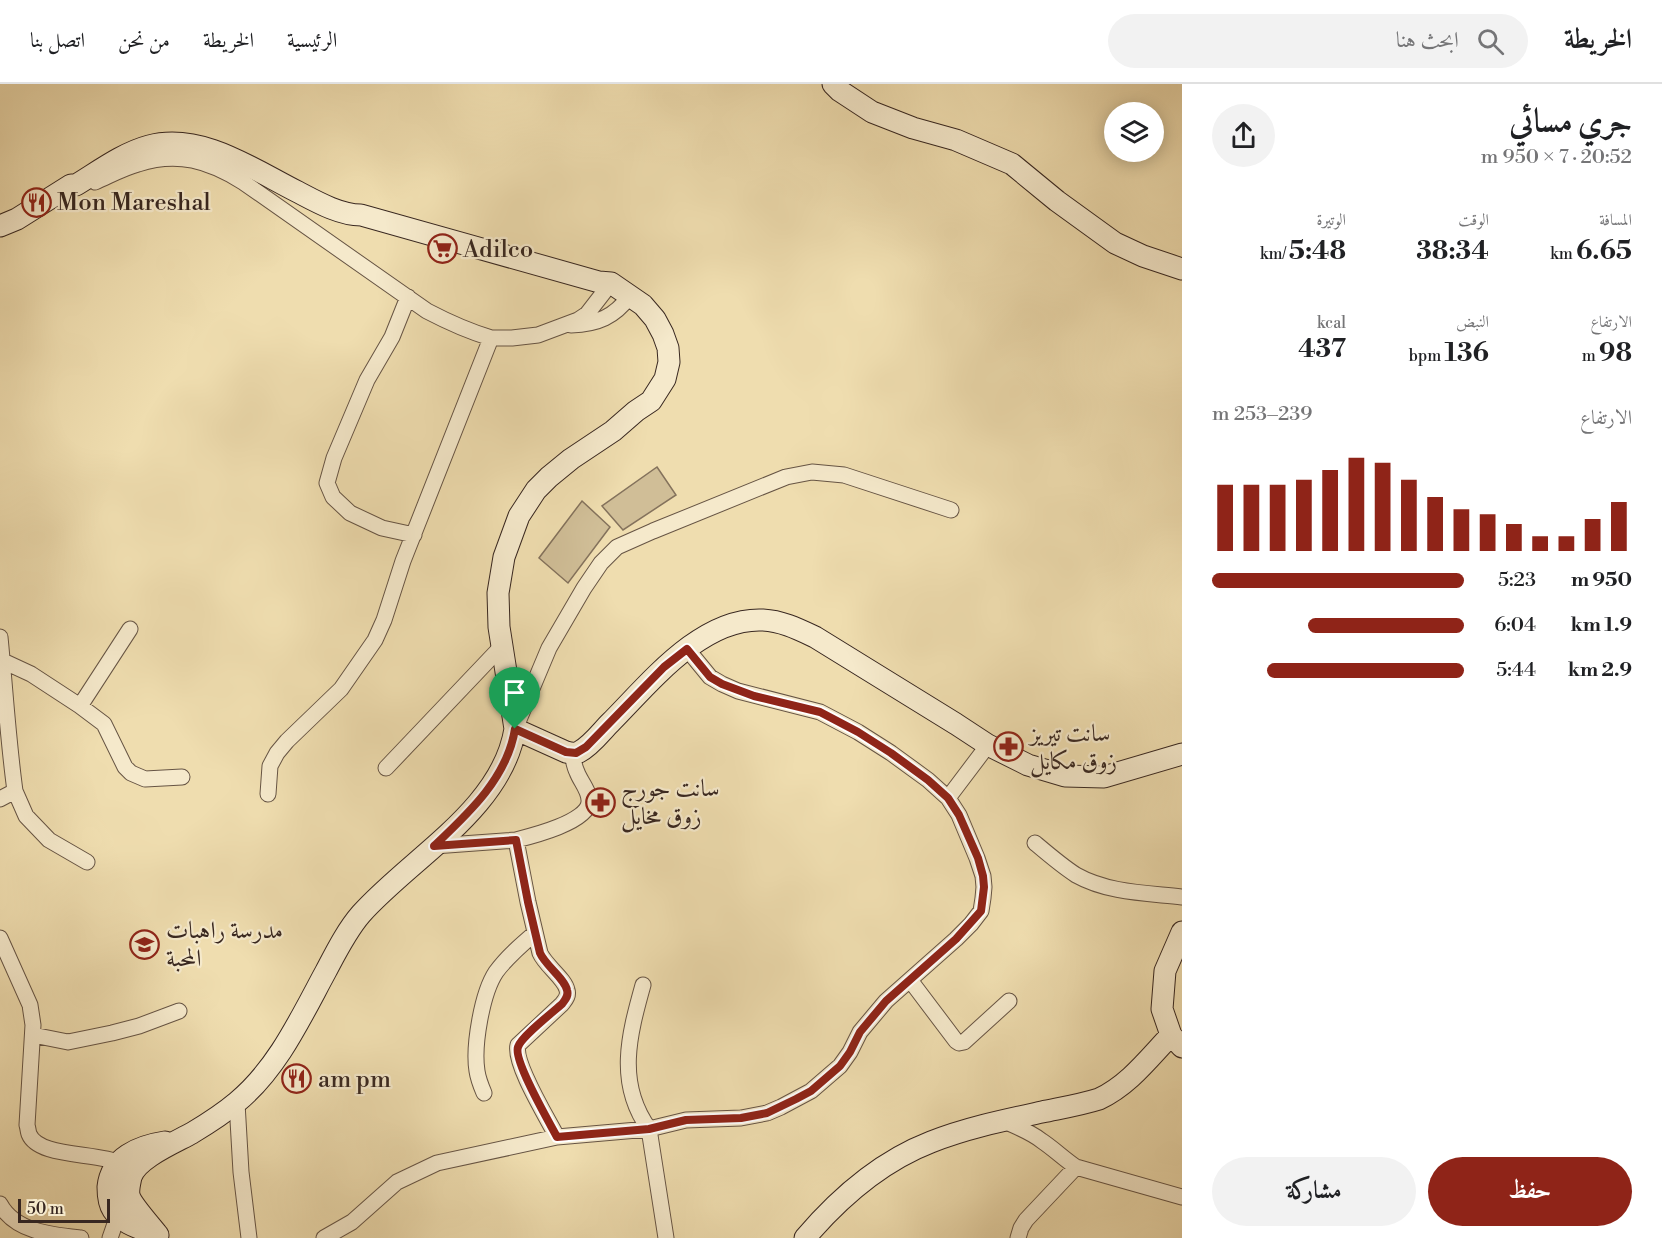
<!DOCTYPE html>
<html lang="ar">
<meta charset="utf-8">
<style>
body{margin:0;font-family:"Libre Bodoni",Amiri,serif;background:#f2f2f2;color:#202124;direction:rtl;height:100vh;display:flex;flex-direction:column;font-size:22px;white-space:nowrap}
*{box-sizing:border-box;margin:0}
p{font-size:20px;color:#757577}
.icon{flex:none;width:33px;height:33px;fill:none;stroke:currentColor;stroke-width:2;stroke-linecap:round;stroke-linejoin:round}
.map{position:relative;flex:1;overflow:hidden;direction:ltr}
.sheet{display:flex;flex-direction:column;background:#fff;width:480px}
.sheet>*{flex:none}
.tools{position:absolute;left:1104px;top:18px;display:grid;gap:12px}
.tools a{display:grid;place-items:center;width:60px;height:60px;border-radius:50%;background:#fff;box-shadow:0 3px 15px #0003;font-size:30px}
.scale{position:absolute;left:18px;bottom:15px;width:92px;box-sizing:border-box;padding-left:6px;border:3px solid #382720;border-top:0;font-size:16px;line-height:21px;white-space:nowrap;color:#382720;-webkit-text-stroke:4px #f5e9cb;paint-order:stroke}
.pin{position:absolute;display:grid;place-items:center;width:51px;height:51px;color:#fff;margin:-62px -26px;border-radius:50% 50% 50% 0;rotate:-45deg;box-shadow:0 0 6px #0007}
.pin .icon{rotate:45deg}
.round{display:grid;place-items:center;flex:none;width:63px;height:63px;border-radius:32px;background:#f2f2f2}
.summary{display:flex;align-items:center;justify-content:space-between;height:102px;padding:0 30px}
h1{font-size:33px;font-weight:700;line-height:45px}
.metrics{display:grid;grid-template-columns:repeat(3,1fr);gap:9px;height:102px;padding:6px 30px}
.metrics div{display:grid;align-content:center}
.metrics b{font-size:26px;font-weight:700}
.metrics small{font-size:16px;font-weight:400}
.metrics p{font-size:16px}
.chart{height:168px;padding:12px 30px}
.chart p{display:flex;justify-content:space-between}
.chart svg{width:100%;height:108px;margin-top:6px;stroke:#8f2418;stroke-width:6}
.primary-button{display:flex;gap:12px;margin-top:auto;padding:12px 30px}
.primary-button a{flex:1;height:69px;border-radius:36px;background:#8f2418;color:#fff;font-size:24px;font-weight:700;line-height:69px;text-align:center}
.primary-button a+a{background:#f2f2f2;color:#202124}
ul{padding:0 30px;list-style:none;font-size:20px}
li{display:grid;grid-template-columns:96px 72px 1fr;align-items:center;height:45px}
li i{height:15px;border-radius:8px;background:#8f2418}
header{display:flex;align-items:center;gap:36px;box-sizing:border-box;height:84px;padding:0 30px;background:#fff;border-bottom:2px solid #e0e0e0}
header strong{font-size:28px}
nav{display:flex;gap:33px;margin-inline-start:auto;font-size:21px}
.search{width:420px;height:54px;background:#f2f2f2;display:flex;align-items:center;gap:15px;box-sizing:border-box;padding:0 21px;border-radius:33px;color:#757577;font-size:22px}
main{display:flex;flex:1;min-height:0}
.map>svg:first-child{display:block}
.green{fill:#d0be97;stroke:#84725c;stroke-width:1.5}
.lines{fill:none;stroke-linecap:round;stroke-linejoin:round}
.street-casing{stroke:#665444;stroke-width:17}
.secondary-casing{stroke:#382720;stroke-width:23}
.street{stroke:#f5e9cb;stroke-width:15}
.secondary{stroke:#f5e9cb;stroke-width:21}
.route-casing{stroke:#fff;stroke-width:12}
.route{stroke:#8f2418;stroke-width:8}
.labels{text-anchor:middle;stroke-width:4.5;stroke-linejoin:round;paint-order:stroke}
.poi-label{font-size:24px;fill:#382720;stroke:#f5e9cb;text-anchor:start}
</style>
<header>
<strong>الخريطة</strong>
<div class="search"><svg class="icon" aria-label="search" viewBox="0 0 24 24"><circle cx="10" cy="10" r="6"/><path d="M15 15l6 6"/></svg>ابحث هنا</div>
<nav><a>الرئيسية</a><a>الخريطة</a><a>من نحن</a><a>اتصل بنا</a></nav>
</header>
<main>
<section class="sheet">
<div class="summary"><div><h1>جري مسائي</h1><p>20:52 · 7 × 950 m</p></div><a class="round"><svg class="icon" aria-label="share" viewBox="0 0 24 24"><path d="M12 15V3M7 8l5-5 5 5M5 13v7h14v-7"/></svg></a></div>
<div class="metrics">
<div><p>المسافة</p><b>6.65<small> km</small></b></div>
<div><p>الوقت</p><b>38:34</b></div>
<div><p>الوتيرة</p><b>5:48<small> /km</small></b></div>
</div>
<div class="metrics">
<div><p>الارتفاع</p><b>98<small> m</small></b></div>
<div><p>النبض</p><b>136<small> bpm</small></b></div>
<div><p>kcal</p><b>437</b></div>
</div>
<div class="chart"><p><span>الارتفاع</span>239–253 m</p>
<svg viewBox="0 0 160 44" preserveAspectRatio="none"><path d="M5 44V17M15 44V17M25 44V17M35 44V15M45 44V11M55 44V6M65 44V8M75 44V15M85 44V22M95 44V27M105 44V29M115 44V33M125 44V38M135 44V38M145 44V31M155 44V24"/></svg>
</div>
<ul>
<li><b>950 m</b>5:23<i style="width:100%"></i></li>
<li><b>1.9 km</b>6:04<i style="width:62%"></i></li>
<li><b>2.9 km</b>5:44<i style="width:78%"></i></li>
</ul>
<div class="primary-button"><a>حفظ</a><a>مشاركة</a></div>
</section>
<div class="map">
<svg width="1182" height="1154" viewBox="0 0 1182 1154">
<rect width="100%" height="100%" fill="#efddaf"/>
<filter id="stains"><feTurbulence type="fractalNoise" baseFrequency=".00333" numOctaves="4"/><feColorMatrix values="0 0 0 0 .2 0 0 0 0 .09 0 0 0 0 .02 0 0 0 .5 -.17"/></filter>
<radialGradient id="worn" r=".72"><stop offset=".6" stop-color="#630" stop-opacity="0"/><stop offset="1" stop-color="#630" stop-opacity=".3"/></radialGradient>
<path class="green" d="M657 383 676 411 623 446 602 422Z
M582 417 610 443 568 499 539 474Z"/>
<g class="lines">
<defs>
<path id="street" d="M95 98C109 92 123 84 138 80 178 67 209 77 243 98L427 227C448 238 468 247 491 254
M408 213 392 253 367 296 334 374 327 399 333 413 350 429 382 444 414 451
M571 241C598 240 614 233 630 212
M0 553C5 604 8 656 15 707L0 715
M3 577 31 590 80 622 130 545
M80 622 104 640 125 683 131 689 145 695 182 693
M515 645 549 564 584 504 601 479 617 463 653 447 786 393 812 388 844 391 951 426
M386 684 502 562
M15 707 26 732 49 756 87 778
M268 710 270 682 277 669 287 657 341 605 375 556 384 536 403 477 491 254H512L538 251 578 236 587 230 611 199
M948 714 988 661
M516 756C532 752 588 738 589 718 590 707 580 697 577 688 574 682 573 675 572 669
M1035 759C1048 770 1062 782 1076 791 1108 809 1147 809 1182 813
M434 762 516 756 528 818 540 869C545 881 565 895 567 906 569 912 565 916 562 920L518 961C513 979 548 1035 557 1053L649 1045 666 1154
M0 854 30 921 33 941 27 1041C28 1044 28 1047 29 1050 39 1075 102 1067 126 1082
M910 896 956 957 959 959 964 958 1009 917
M643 901C629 951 616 999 649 1045L686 1036 741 1034 767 1029 781 1023 811 1007 840 982 850 968 860 948 886 917 956 855 971 840 981 827 983 814 984 803 983 792 977 774 959 731 948 714 928 696 891 669 858 648 820 628 738 607 722 600 710 593 687 565
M33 951 68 958 112 949 139 942 179 927
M484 1009C481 1002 478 994 477 987 473 962 482 909 496 888 507 873 521 861 535 849
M237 1019 241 1088 249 1154
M1004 1037C1017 1043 1031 1048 1042 1057 1054 1065 1064 1075 1076 1083L1182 1113
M0 1120C15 1148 52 1151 81 1154
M110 1154 118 1131
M324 1154 352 1138 397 1098 437 1079 557 1053
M1018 1154 1021 1144 1026 1136 1076 1083"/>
<path id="secondary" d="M833 0 840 7 872 28 913 44 956 56 1012 80 1057 117 1115 159 1143 172 1182 185
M0 142 17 135 71 101H76C99 87 123 69 149 62 201 48 254 86 298 108 317 118 340 131 361 131L599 198 611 199 643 221 655 235 663 250 668 264 669 278 665 295 651 317 636 327 613 347 571 375 549 393 536 406 519 432 504 473 498 509 499 543 515 645C502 725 412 773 361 830 347 846 336 868 326 887 301 933 278 984 237 1018 224 1029 207 1040 192 1049 176 1058 137 1074 131 1093 130 1098 128 1106 129 1111 131 1120 152 1143 158 1151
M515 645 566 668C570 669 575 670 579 668 591 662 601 648 610 639 649 600 701 533 763 536 782 537 798 545 815 553L956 640 988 661 1028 681 1065 692 1104 693 1182 670
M1171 951 1162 925 1165 887 1182 848
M157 1151C142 1145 122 1140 113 1126 109 1120 108 1110 108 1103 111 1073 139 1062 165 1058
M805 1154C839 1114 882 1077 931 1058 966 1044 1005 1036 1042 1028 1061 1024 1080 1021 1099 1015 1129 1001 1149 974 1171 951L1182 963"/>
</defs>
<use href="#street" class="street-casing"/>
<use href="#secondary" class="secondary-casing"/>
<use href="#street" class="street"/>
<use href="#secondary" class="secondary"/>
</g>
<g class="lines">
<defs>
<path id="route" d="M687 565 710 593 722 600 754 612 820 628 858 648 891 669 928 696 948 714 959 731 978 774 983 792 984 803 981 827 956 855 886 917 860 948 850 968 840 982 811 1007 796 1015 767 1029 741 1034 686 1036 649 1045 557 1053C549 1038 513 976 518 963 521 953 553 928 562 920 565 916 569 912 567 906 565 895 545 881 540 869L528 818 516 756 434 762C469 729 507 694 515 645L566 668 576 669 586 663 664 583Z"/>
</defs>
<use href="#route" class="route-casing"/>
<use href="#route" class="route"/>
</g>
<defs>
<symbol id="restaurant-ring" viewBox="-11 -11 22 22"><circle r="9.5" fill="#f5e9cb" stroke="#8f2418" stroke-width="1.5"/><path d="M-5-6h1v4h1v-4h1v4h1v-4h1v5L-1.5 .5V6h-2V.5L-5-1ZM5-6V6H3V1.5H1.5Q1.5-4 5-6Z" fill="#8f2418"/></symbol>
<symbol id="supermarket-ring" viewBox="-11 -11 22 22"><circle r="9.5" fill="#f5e9cb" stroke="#8f2418" stroke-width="1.5"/><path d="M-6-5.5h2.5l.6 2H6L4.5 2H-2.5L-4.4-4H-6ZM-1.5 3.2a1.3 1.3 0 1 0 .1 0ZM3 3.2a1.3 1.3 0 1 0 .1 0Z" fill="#8f2418"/></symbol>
<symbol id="pharmacy-ring" viewBox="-11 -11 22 22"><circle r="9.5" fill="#f5e9cb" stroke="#8f2418" stroke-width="1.5"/><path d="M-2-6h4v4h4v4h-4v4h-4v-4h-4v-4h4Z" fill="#8f2418"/></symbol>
<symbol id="school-ring" viewBox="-11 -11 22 22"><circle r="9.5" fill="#f5e9cb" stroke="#8f2418" stroke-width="1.5"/><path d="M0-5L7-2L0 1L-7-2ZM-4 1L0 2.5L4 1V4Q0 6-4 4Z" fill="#8f2418"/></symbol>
</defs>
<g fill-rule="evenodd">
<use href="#restaurant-ring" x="20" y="102" width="33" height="33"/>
<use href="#supermarket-ring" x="426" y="148" width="33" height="33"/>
<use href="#pharmacy-ring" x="992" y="646" width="33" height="33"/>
<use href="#pharmacy-ring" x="584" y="702" width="33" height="33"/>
<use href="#school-ring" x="128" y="844" width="33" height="33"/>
<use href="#restaurant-ring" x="280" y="978" width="33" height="33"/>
</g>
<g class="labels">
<g class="poi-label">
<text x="57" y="126">Mon Mareshal</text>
<text x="463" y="173">Adilco</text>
<text x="1030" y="657">سانت تيريز<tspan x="1030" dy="28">زوق مكايل</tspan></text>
<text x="621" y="712">سانت جورج<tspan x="621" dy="28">زوق مخايل</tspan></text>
<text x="166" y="854">مدرسة راهبات<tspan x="166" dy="28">المحبة</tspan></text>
<text x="318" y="1003">am pm</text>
</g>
</g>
<rect width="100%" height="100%" filter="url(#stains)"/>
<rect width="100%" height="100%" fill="url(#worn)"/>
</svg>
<div class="tools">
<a><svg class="icon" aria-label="layers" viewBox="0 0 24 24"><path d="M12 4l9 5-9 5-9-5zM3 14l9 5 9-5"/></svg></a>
</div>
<div class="scale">50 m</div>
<div class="pin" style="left:515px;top:645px;background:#1e9e55"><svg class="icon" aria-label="arrive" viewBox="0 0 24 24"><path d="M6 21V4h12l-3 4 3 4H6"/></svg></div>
</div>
</main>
